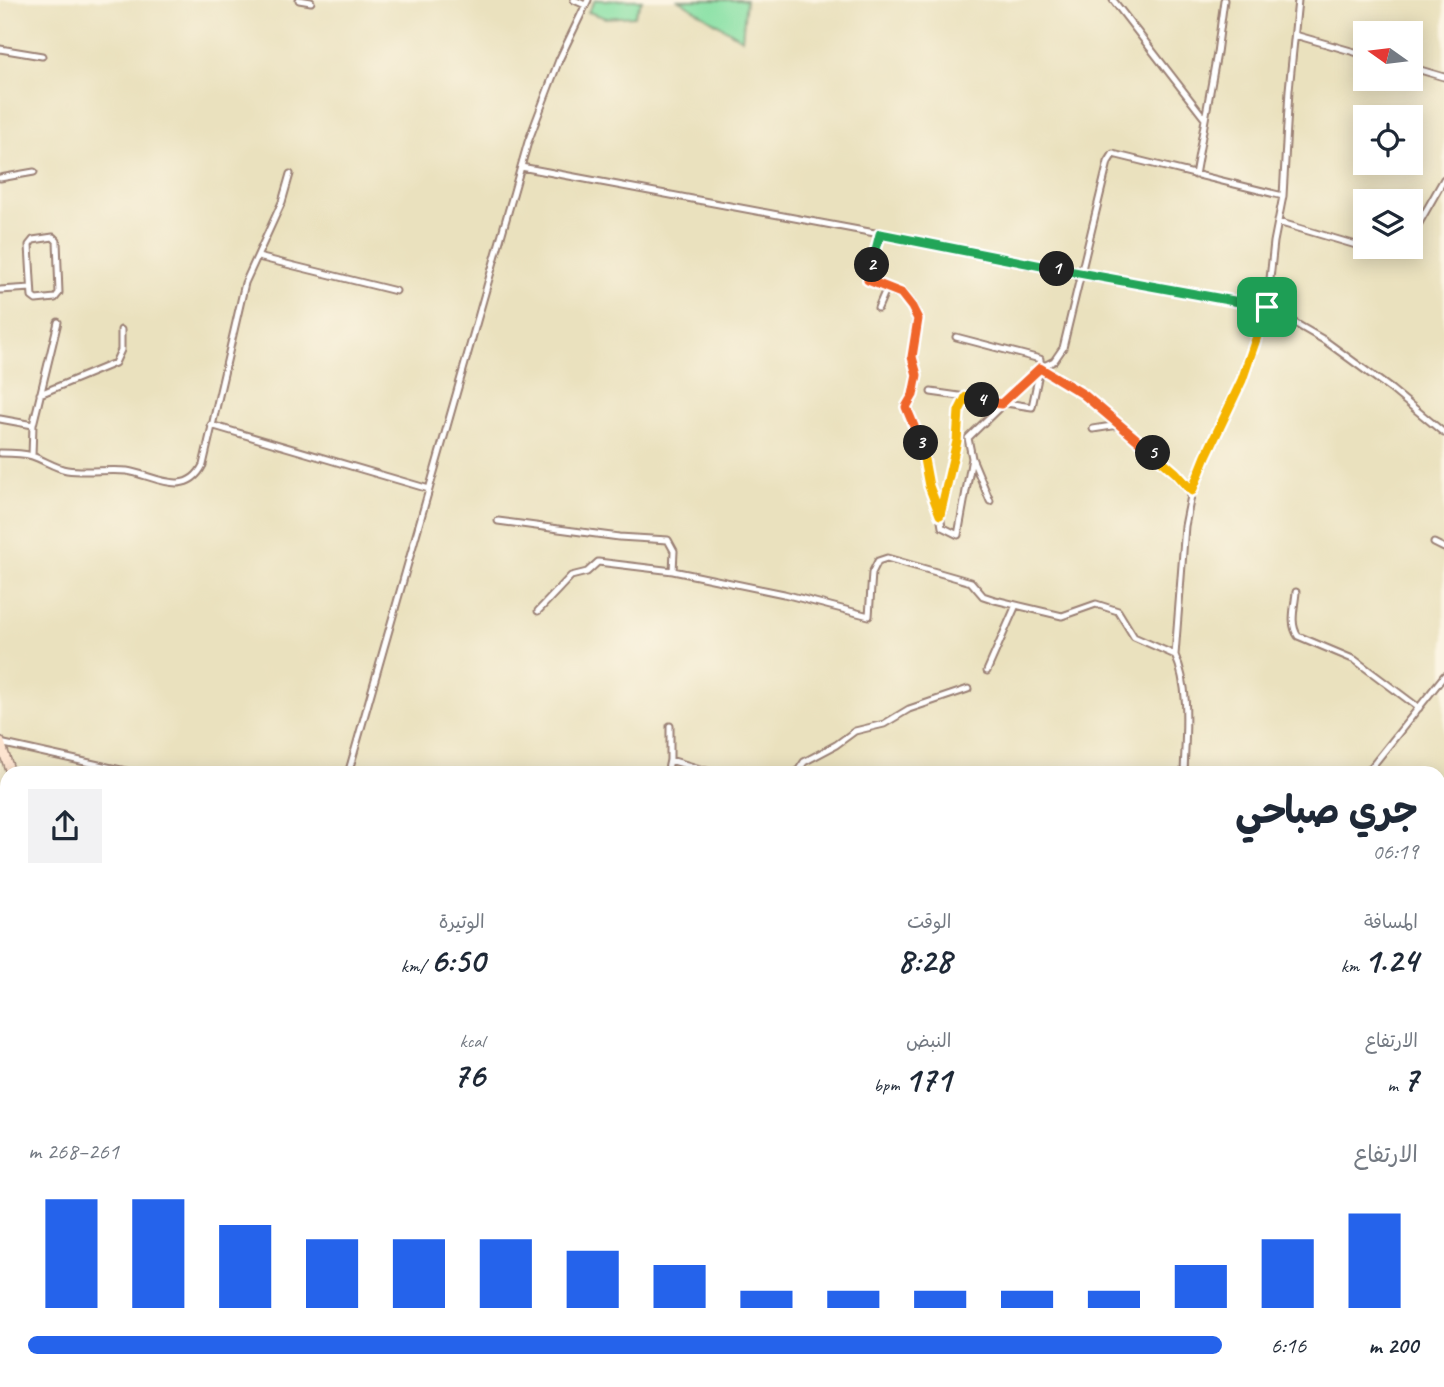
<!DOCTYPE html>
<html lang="ar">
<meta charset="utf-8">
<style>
body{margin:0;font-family:Caveat,"Playpen Sans Arabic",sans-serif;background:#f2f2f3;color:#1f2937;direction:rtl;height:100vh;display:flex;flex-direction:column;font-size:26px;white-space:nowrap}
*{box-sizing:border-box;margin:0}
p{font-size:23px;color:#747a83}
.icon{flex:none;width:38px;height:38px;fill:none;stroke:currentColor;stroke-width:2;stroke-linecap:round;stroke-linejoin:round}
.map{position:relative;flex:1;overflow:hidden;direction:ltr}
.panel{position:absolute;left:0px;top:766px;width:1446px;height:621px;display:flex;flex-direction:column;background:#fff;border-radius:21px 21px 0 0;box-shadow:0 4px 18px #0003;direction:rtl}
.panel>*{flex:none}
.needle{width:46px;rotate:284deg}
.buttons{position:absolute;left:1353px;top:21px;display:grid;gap:14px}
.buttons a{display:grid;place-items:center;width:70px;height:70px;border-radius:0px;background:#fff;box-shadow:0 4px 18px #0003;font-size:35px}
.pin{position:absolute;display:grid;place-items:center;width:60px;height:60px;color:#fff;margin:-30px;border-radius:14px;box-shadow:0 4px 10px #0006}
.km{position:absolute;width:35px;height:35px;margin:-18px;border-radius:50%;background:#222;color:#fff;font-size:19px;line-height:35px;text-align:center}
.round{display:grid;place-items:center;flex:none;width:74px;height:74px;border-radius:0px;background:#f2f2f3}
.head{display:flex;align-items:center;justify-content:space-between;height:119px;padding:0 28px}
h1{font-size:38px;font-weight:700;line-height:52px}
.figures{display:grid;grid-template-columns:repeat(3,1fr);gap:10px;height:119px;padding:7px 28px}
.figures div{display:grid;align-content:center}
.figures b{font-size:35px;font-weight:700}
.figures small{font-size:19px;font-weight:400}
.figures p{font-size:19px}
.chart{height:196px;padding:14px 28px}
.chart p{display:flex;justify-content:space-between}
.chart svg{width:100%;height:126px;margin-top:7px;stroke:#2563eb;stroke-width:6}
ul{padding:0 28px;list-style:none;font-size:23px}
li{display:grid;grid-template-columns:112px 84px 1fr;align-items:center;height:52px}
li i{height:18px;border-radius:9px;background:#2563eb}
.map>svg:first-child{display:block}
.green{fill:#89e1a6;stroke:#6a8068;stroke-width:2}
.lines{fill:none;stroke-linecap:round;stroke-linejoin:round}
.street-casing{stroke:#9a8074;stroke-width:9}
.secondary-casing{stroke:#9a8074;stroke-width:11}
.highway-casing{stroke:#9a8074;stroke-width:14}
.street{stroke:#fff;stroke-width:5}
.secondary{stroke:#fde4d0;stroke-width:8}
.highway{stroke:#f9bc8a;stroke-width:10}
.split-1-casing{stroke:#fff;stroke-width:14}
.split-2-casing{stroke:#fff;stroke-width:14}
.split-3-casing{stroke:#fff;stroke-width:14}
.split-4-casing{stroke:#fff;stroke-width:14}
.split-5-casing{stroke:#fff;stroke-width:14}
.split-6-casing{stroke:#fff;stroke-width:14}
.split-1{stroke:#22a559;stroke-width:9}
.split-2{stroke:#22a559;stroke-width:9}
.split-3{stroke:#f0652b;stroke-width:9}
.split-4{stroke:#f5b400;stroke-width:9}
.split-5{stroke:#f0652b;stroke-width:9}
.split-6{stroke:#f5b400;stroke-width:9}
</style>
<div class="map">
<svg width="1444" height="1387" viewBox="0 0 1444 1387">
<rect width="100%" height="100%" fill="#fcf5e5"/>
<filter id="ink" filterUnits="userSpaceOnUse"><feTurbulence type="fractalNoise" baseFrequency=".0143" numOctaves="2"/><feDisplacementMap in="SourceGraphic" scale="14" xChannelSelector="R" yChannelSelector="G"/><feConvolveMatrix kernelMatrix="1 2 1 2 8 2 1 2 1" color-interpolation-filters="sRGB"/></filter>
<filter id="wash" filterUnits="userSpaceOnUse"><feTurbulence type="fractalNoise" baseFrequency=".00686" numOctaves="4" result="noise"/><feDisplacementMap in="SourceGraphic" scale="28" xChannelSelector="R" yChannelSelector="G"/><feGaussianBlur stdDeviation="1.57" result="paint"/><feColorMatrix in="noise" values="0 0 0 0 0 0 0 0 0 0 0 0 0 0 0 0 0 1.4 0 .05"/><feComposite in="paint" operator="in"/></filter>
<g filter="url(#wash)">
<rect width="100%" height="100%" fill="#eae1be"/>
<path class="green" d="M595 0H642L634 16 606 18 588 12Z
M679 0H746L742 39Z"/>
</g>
<g filter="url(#ink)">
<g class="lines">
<defs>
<path id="street" d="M299 0 311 2
M574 0 585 5
M1113 0 1205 119
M1295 35 1365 55
M0 49 42 56
M1410 67 1444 77
M521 167 880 234 1082 275 1267 307 1324 340 1391 389 1444 433
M1195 175 1217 53 1224 0
M0 178 34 172
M1278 222 1390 255 1400 253 1406 247
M53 237 57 241 59 293 55 298 36 300 32 297 29 245 33 240Z
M1410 239 1444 179
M258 257 396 291
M887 287C929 307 913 321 913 355 913 362 917 369 917 376 917 387 911 398 906 407L919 434 925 456 929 486 940 515
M0 290 31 288
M878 308 887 287 868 280 880 234
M956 337 1040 359V368L1032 407 966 397
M1040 368 1054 361 1063 348 1108 162 1113 154 1283 196
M931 392 966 397 959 411 957 441 940 515 942 527 958 535 972 458 968 438 1040 368 1083 394 1118 425
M40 394 115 363 121 350V330
M0 419 33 425
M211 425 429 489
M1093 429 1118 425 1176 473 1192 491
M0 453C9 453 23 453 32 456 44 460 55 468 67 470 87 473 107 469 127 471 153 475 186 499 203 465L245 283 282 202 290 174
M32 456 33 425 58 322
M972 458 990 501
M498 521 619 537 668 540 674 551 673 571
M1434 543 1444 548
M1296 592C1295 606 1289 624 1298 636L1355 660 1419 708
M538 611 571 576 587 572 598 562 673 571 784 594 869 616 872 573 878 561 887 558 971 582 983 596 995 600 1062 616 1096 604 1118 611 1134 637 1175 655
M987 671 1016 605
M0 743 139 774
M670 760 717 774
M348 774 528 142 559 60 588 0
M667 774 670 760V726
M796 774 804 762 836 745 855 731 884 724 909 709 968 689
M1184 774C1185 736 1191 690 1175 655L1185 526 1192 491 1200 469 1243 380 1267 307 1274 242 1283 196 1289 90 1298 0
M1366 774 1444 676
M1438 972 1444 974
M0 1035 7 1017
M0 1122 7 1124
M0 1234 7 1216
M485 1381 498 1387
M632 1381 653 1387
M820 1381 829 1387
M20 1387 22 1381
M119 1387 120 1381
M173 1387 174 1381
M340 1387 341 1381
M415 1387 418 1381
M565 1387 568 1381
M666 1387 668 1381
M753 1387 755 1381
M846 1387 852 1381
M1186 1387 1189 1381
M1231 1387 1269 1381
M1310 1387 1313 1381"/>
<path id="secondary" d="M0 741 11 774
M233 1387V1381
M241 1387 242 1381
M873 1387 874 1381
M897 1387 901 1381"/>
<path id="highway" d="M0 1051 7 1053
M1071 1381 1083 1387"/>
</defs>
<use href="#street" class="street-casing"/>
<use href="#secondary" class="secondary-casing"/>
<use href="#highway" class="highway-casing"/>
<use href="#street" class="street"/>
<use href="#secondary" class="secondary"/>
<use href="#highway" class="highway"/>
</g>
</g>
<g class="lines" filter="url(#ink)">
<defs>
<path id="split-1" d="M1057 269 1267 307"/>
<path id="split-2" d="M872 265 880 234 1057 269"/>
<path id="split-3" d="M872 265 868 280 901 293 912 307 918 319 912 357 917 375 913 395 906 407 921 443"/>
<path id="split-4" d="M921 443 929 486 940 515 957 441 959 411 966 397 982 400"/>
<path id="split-5" d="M982 400 1001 404 1040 368 1083 394 1153 453"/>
<path id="split-6" d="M1153 453 1176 473 1192 491 1206 456 1242 380 1267 307"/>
</defs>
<use href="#split-1" class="split-1-casing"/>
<use href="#split-2" class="split-2-casing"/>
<use href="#split-3" class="split-3-casing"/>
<use href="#split-4" class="split-4-casing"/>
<use href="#split-5" class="split-5-casing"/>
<use href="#split-6" class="split-6-casing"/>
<use href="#split-1" class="split-1"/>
<use href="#split-2" class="split-2"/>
<use href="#split-3" class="split-3"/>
<use href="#split-4" class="split-4"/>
<use href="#split-5" class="split-5"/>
<use href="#split-6" class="split-6"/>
</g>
</svg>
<div class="buttons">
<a><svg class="needle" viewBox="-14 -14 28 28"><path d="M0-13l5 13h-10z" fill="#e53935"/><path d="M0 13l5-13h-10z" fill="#747a83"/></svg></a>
<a><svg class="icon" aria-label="locate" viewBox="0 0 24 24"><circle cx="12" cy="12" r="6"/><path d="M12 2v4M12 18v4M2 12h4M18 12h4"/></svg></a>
<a><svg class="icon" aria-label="layers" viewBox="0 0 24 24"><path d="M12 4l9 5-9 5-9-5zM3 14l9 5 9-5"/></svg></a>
</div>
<div class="pin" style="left:1267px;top:307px;background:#1e9e55"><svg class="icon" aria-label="arrive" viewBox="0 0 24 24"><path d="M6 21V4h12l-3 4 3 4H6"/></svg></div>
<b class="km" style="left:1057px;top:269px">1</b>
<b class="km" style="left:872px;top:265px">2</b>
<b class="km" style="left:921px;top:443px">3</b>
<b class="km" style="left:982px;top:400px">4</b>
<b class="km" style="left:1153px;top:453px">5</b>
<section class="panel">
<div class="head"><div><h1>جري صباحي</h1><p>06:19</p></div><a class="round"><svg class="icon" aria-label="share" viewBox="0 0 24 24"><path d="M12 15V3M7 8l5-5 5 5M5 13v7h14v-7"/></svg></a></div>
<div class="figures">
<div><p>المسافة</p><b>1.24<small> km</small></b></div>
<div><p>الوقت</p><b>8:28</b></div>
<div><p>الوتيرة</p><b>6:50<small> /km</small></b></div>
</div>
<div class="figures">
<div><p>الارتفاع</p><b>7<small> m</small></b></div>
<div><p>النبض</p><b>171<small> bpm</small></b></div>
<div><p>kcal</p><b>76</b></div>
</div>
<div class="chart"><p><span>الارتفاع</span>261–268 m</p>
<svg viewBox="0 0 160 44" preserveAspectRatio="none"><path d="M5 44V6M15 44V6M25 44V15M35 44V20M45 44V20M55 44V20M65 44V24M75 44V29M85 44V38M95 44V38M105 44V38M115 44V38M125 44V38M135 44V29M145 44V20M155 44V11"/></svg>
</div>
<ul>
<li><b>200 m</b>6:16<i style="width:100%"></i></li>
</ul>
</section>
</div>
